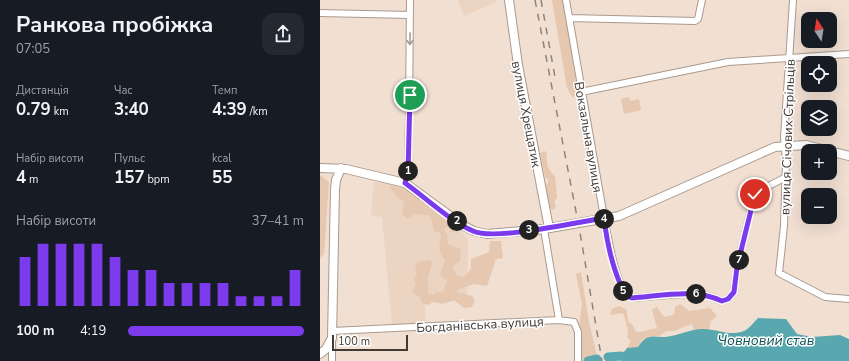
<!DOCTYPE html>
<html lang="uk">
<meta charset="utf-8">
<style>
body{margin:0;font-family:"Nunito Sans",sans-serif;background:#242831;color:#f1f3f6;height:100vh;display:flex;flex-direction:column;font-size:15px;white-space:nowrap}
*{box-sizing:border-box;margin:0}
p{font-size:13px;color:#9ea1a6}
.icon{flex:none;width:22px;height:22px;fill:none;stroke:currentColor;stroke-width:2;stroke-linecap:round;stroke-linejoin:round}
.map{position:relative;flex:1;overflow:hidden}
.details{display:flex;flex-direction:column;background:#171b24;width:320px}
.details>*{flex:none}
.needle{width:26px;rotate:348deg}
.fabs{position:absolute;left:481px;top:12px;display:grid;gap:8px}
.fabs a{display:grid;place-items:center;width:36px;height:36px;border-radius:8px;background:#171b24;box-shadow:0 4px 16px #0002;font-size:20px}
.scale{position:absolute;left:12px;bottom:10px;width:76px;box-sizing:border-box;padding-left:4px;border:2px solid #423b35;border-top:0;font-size:11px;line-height:14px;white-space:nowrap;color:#423b35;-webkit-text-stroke:3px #fff;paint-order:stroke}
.pin{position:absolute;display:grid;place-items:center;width:34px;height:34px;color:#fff;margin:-17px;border:2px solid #fff;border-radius:50%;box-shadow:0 1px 4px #0007}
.km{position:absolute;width:20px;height:20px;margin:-10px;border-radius:50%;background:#222;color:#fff;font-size:11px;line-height:20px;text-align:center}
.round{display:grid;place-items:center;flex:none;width:42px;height:42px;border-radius:12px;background:#242831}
.summary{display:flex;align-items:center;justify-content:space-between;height:68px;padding:0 16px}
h1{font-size:22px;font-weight:700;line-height:30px}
.figures{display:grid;grid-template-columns:repeat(3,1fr);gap:6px;height:68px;padding:4px 16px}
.figures div{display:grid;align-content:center}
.figures b{font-size:17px;font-weight:700}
.figures small{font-size:11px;font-weight:400}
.figures p{font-size:11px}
.chart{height:112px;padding:8px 16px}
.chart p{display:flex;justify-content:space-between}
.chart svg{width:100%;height:72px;margin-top:4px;stroke:#7c3aed;stroke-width:6}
ul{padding:0 16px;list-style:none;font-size:13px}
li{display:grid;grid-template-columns:64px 48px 1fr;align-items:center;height:30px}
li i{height:10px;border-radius:5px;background:#7c3aed}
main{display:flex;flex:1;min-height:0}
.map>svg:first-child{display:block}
.built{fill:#ecd4c2}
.green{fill:#e6c7af}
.water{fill:#59a8af}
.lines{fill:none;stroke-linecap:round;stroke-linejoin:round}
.river{stroke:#59a8af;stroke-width:9}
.street-casing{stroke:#aa9a8d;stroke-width:8}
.secondary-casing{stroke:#aa9a8d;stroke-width:10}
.street{stroke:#fff;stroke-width:6}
.secondary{stroke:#fff;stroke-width:8}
.rail{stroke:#8f847b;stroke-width:1.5;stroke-dasharray:7 7;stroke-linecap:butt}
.oneway{stroke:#a09d9a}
.route-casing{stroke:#fff;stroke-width:8}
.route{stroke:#7c3aed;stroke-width:5}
.labels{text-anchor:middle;stroke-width:3;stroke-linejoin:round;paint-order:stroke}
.street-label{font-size:13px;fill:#423b35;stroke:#fff}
.water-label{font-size:14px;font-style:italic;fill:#0c5358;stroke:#fff}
</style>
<main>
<section class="details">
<div class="summary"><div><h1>Ранкова пробіжка</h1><p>07:05</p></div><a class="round"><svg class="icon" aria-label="share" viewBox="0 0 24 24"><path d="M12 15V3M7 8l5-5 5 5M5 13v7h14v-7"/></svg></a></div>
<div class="figures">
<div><p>Дистанція</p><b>0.79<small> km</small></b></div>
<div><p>Час</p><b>3:40</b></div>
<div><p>Темп</p><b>4:39<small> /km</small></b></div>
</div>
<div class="figures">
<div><p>Набір висоти</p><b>4<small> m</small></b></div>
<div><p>Пульс</p><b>157<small> bpm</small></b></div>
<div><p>kcal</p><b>55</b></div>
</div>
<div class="chart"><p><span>Набір висоти</span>37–41 m</p>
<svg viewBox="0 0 160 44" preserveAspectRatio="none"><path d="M5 44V14M15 44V6M25 44V6M35 44V6M45 44V6M55 44V14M65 44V22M75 44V22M85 44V30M95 44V30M105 44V30M115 44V30M125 44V38M135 44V38M145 44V38M155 44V22"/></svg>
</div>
<ul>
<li><b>100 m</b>4:19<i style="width:100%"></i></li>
</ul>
</section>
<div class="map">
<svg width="529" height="361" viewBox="0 0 529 361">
<rect width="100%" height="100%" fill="#f1dfd2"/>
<path class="built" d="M138 0H177V2L144 16Z
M54 182 87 187 136 226 148 240 147 300 105 304 106 322 72 325 62 217 51 215Z"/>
<path class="green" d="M232 0H244L258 96 252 97 247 88Z
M309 97 310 101 319 99 321 110 304 114 301 99Z
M225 151 227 154C226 164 228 170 235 176L237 197 234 203 236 206 234 210 229 208 226 187 229 180 225 177 220 153Z
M0 175 9 182 4 254 0 258Z
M69 186C93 187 118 215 139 226L137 233 130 232 129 228 125 227 124 230 127 235 128 244 141 249 140 261 134 265 133 269 137 276 144 277 151 269V259L169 252 170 241H181L183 258 176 259 167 286 154 284 139 289 136 292 152 296 155 300 152 307 144 308 134 300 122 304 113 301 109 305 102 303 99 296 92 293 96 283 94 278 97 274 95 265 99 262 110 260 112 264 108 277V293L113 295 116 292H123L127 281 120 275 125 260C118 252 119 246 121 236L119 232 114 231 111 218 108 215 93 214 91 217 87 219 82 213 84 202 77 197Z
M261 272 269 322 278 361H255L262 304 256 274Z
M360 304 369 311 390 308 397 316 391 321 389 330H374L372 324 354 331H347L339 336H331L322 340 318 347 307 348 311 341 307 337 308 330 303 313 290 315 292 309 299 306 306 309 309 323 312 324 316 332H321L337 328 332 310 337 307 344 317 354 315 355 307Z"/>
<path class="water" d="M438 318 466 319 477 334 492 337 520 335 529 339V361H302L301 356 307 348 318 347C329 330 336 340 351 336 362 334 368 330 381 329 396 328 409 337 424 331 429 329 434 322 438 318Z"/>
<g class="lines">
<path class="river" d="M288 357 301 356 321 361
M268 361 277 359"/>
<defs>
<path id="street" d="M246 0 285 223C290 247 294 274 306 295L312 298C342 297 374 288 402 301L408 299 414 292 417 267 435 193 466 177
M473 0 464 138 466 161 464 226 459 273 505 297 529 299
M0 13 90 15
M249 18 375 21 378 19 382 0
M261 92 408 62 529 54
M85 183 88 173 89 117 90 0
M239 320 254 322 258 332V361
M12 331 239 320 224 229
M12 340V361"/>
<path id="secondary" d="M189 0 198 65 229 228
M0 168 26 169 85 183 144 226 154 231 167 234 224 229 299 216 455 147 486 145 529 156
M0 354 6 349 12 338 15 189 16 180 21 168"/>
</defs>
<use href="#street" class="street-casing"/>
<use href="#secondary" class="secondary-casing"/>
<use href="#street" class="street"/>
<use href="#secondary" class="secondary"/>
<path class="rail" d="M215 0 259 227 282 361
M221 0 235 77"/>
</g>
<defs><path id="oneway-shaft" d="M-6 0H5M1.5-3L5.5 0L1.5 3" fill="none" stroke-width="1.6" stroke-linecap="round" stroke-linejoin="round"/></defs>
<use class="oneway" href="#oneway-shaft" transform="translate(90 39) rotate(91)"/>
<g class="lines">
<defs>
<path id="route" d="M90 95 88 173 85 183C106 198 130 221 153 231 174 241 258 222 284 218 287 243 294 274 306 296L312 298C342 296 374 288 402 301L408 299 414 292 417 267 435 194"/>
</defs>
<use href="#route" class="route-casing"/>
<use href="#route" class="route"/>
</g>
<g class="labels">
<g class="street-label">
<text transform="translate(207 114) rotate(79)" y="5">вулиця Хрещатик</text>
<text transform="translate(269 137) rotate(80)" y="5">Вокзальна вулиця</text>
<text transform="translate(467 137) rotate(-88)" y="5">вулиця Січових Стрільців</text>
<text transform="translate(160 324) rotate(-3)" y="5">Богданівська вулиця</text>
</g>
<g class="water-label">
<text x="446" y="345">Човновий став</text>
</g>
</g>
</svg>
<div class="fabs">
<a><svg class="needle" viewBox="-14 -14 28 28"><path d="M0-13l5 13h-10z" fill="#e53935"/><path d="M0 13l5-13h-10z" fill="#9ea1a6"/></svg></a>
<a><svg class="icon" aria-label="locate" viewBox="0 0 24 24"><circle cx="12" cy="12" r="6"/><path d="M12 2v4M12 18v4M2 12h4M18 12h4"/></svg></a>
<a><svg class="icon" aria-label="layers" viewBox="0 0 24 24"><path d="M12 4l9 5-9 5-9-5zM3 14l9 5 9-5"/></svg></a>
<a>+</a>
<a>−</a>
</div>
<div class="scale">100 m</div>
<div class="pin" style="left:90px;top:95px;background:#1e9e55"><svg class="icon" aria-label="arrive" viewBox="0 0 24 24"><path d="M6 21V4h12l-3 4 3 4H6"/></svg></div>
<div class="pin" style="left:435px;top:194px;background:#d93025"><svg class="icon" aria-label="check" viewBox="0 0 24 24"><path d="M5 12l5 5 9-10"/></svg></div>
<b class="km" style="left:88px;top:171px">1</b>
<b class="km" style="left:137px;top:221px">2</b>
<b class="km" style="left:209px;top:230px">3</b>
<b class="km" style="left:284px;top:219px">4</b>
<b class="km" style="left:303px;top:291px">5</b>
<b class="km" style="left:376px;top:294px">6</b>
<b class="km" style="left:419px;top:260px">7</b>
</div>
</main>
